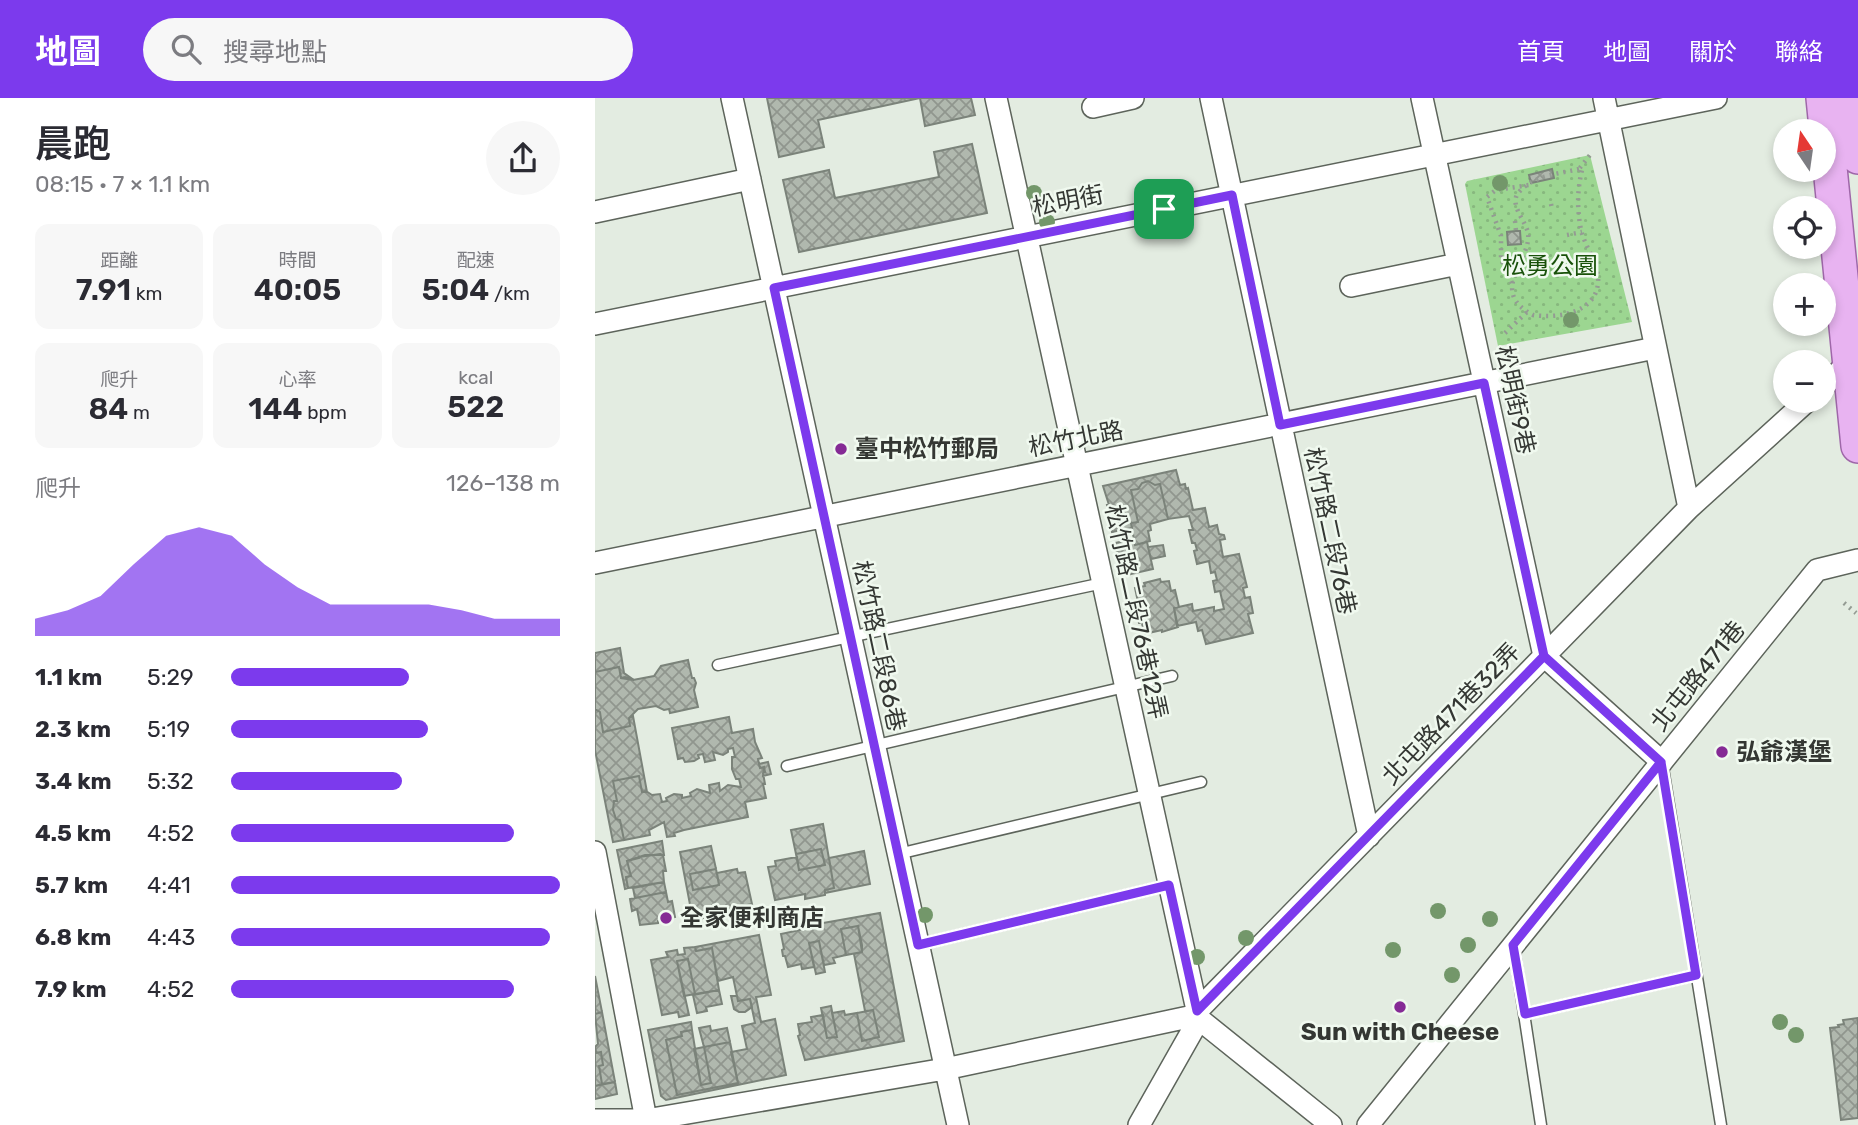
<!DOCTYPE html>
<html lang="zh-TW">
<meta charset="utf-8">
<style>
body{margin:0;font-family:Rubik,"Noto Sans TC",sans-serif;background:#f7f7f7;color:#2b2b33;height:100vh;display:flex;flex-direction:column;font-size:26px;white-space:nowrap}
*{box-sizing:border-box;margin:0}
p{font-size:23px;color:#7c7c81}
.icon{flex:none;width:38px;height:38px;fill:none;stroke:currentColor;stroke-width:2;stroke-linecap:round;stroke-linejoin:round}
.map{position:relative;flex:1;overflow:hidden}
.sheet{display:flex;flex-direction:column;background:#fff;width:595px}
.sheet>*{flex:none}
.needle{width:46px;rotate:347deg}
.buttons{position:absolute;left:1178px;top:21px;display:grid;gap:14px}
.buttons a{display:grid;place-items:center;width:63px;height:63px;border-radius:50%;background:#fff;box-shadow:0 4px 10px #0003;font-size:35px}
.pin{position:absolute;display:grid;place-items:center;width:60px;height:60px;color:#fff;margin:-30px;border-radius:14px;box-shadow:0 4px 10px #0006}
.round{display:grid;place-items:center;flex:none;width:74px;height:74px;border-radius:37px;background:#f7f7f7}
.summary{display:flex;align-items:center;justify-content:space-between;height:119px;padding:0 35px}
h1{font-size:38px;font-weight:600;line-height:52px}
.metrics{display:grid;grid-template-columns:repeat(3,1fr);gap:10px;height:119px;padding:7px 35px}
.metrics div{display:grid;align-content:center;border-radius:14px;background:#f7f7f7;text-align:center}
.metrics b{font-size:30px;font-weight:600}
.metrics small{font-size:19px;font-weight:400}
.metrics p{font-size:19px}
.chart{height:196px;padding:14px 35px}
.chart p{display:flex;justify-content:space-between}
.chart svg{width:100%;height:126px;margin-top:7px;fill:#7c3aed;opacity:.7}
ul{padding:0 35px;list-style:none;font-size:23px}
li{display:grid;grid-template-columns:112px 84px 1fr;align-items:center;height:52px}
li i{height:18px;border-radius:9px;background:#7c3aed}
header{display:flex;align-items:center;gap:42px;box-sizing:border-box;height:98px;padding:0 35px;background:#7c3aed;color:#fff}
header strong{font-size:33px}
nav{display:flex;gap:38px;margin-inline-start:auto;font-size:24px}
.search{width:490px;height:63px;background:#f7f7f7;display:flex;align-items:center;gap:18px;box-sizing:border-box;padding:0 24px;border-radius:38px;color:#7c7c81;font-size:26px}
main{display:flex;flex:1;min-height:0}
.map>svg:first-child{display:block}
.park{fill:url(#park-dots)}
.building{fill:url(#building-cross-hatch);stroke:#7b837a;stroke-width:2}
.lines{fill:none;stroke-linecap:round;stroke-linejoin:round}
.lane-casing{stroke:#5d645b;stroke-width:13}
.street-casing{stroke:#5d645b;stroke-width:24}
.primary-casing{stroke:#9f67a9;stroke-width:36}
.path{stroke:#949b93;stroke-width:4.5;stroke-dasharray:2 5;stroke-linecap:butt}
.lane{stroke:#fff;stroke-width:10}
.street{stroke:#fff;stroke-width:21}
.primary{stroke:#e8b3f1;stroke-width:33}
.tree{fill:#73976a}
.route-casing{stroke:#fff;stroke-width:14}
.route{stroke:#7c3aed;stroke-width:9}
.poi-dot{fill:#852a95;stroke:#f0f9ef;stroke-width:2.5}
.labels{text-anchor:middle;stroke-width:5;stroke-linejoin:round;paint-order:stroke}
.street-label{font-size:24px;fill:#343733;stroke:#f0f9ef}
.park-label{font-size:24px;fill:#185109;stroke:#f0f9ef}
.poi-label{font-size:24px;font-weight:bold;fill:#343733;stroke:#f0f9ef;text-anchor:start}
</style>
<header>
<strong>地圖</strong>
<div class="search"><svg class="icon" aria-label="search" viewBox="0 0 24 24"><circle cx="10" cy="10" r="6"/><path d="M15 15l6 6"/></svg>搜尋地點</div>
<nav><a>首頁</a><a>地圖</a><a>關於</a><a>聯絡</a></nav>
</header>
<main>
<section class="sheet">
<div class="summary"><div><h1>晨跑</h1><p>08:15 · 7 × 1.1 km</p></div><a class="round"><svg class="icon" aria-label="share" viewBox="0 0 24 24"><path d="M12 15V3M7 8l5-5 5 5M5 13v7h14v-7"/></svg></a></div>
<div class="metrics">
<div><p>距離</p><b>7.91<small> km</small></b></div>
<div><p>時間</p><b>40:05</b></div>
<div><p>配速</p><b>5:04<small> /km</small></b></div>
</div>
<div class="metrics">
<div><p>爬升</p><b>84<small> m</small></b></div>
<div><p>心率</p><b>144<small> bpm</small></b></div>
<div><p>kcal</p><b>522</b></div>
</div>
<div class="chart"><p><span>爬升</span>126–138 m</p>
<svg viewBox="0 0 160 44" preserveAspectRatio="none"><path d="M0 44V38L10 35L20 30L30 19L40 9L50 6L60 9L70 19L80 27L90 33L100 33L110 33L120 33L130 35L140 38L150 38L160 38V44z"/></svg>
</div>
<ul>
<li><b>1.1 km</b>5:29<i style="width:54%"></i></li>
<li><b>2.3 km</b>5:19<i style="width:60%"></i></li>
<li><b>3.4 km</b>5:32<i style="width:52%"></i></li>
<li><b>4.5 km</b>4:52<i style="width:86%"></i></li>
<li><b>5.7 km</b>4:41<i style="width:100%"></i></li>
<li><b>6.8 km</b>4:43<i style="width:97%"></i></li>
<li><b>7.9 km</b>4:52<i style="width:86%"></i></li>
</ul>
</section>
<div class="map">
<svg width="1263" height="1027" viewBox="0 0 1263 1027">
<defs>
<pattern id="park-dots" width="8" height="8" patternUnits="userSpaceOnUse" patternTransform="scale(1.75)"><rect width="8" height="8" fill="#9cd691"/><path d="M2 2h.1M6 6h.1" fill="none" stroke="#87b87e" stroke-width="1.8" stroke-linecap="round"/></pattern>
<pattern id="building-cross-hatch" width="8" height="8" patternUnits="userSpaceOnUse" patternTransform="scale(1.75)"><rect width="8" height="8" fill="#b0b8ae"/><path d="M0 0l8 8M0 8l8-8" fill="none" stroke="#90968e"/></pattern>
</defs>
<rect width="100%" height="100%" fill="#e3ece1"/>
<path class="park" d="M995 57 1037 224 903 248 870 86 872 83Z"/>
<path class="building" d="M172 0H325L223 22 229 49 184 59Z
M325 0H376L380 17 330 28Z
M377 46 392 115 204 154 188 82 234 72 240 100 344 79 339 54Z
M957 71 959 80 936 85 934 77Z
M921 133H925L926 146 913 147 912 134Z
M581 372 585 387 590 386 591 391 593 390 598 412 610 410 614 429 622 427 624 436 629 437 630 441 625 442 628 459 644 456 652 489 648 490 650 500 655 499 658 515 653 516 658 535 611 546 607 532 603 533 601 524 582 528 579 510 597 506 598 513 619 509V513L629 511 625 493 620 494 618 483 622 482 620 474 616 475 614 463 602 466 599 453 602 452 600 445H597L594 432H598L594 418 573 421 565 386 560 387 553 383 547 385 543 391 536 392 543 424 536 425 537 430 517 434 512 407H514L508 388Z
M553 383 560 387 565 386 573 421 555 426 556 432 553 433 555 443 540 447 536 425 543 424 536 392 543 391 547 385Z
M539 441 540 447 552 444 558 471 527 478 520 445Z
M568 447 570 458 556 461 553 449Z
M565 481 566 484 574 483 576 493 580 492 584 509 579 510 583 529 567 534V532L549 536 547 525H544L540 505 543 504 540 490 550 488 549 485Z
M25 550 29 575 39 582 26 580 24 569 0 574V555Z
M93 562 97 580H99L101 585 99 592 103 609 75 615 74 611 69 612 61 608 43 611 34 620 35 628 8 634 5 614 0 611V574L24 569 26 580 30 579 38 582 59 578 66 568Z
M0 611 5 614 8 634 35 628 34 620 38 618 52 694H47L44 678 18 683 22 703H19L18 712 21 721 25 722 29 742 18 744 0 652Z
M134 619 137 635 158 631 160 644 167 660 163 661 165 670 169 669 170 674 168 675 170 686H168L171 700 150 704 153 719 89 732 79 735 80 738 72 739 69 724 54 732 55 737 29 742 25 722 21 721 18 712 19 703H22L18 683 44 678 47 694 51 693 57 697 65 696 67 704 72 703 71 700 79 696 87 697V700L96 698 95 695 102 691 115 695 114 687 124 685 125 693 133 687 146 689 144 681H141L137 671V659H140L138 650 133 651V654L128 657 118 654 120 662 110 664 108 656 103 657 104 660 99 663 90 664 88 660 83 661 77 630Z
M173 664 176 676 168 678 169 669 165 670 164 666Z
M228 726 239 790 230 792V797L210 801V796L180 802 173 769 181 768 180 763 202 759 204 772 230 767 226 751 201 756 196 732Z
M67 743 69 757H50L32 763 36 778 31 779 33 790 30 791 22 752Z
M116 748 121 771 95 776 98 792 124 787 122 775 142 771 143 775 150 774 157 806 127 812 128 816 108 820 107 815 97 817 85 754Z
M226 751 230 767 204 772 201 756Z
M269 753 275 786 230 795V792L239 790 234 760Z
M65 756 68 757 71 773H68L69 784 33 790 31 779 36 778 32 763 44 760V759Z
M121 771 124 787 98 792 95 776Z
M69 784 71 794 40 800 38 790Z
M71 794 73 804 77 803 80 819 63 823V825L45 827 42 811 37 813 35 801Z
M285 815 309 943 210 962 203 938 205 937 203 926 217 924 216 919 228 917 232 940 242 939 237 915 249 913 250 917 262 915 267 943 284 939 278 912 270 913 259 856 267 854V847L263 828 246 831 251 857 238 860 240 865 229 867 224 843 214 845 219 869 207 871 206 866 193 869 190 858H188L187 852 189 851 186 836 205 832V829Z
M263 828 267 854 251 857 246 831Z
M164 837 176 897 161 899 166 924 180 921 191 977 71 1002 66 998 53 932 96 924 97 932 86 934 87 938 71 942 82 997 143 985 136 954 152 951 147 928 160 925 155 901 143 903 138 879 123 883 117 850 101 853 100 849Z
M224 843 230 874 221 876 214 845Z
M100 849 101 853 117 850 124 892 100 896 93 861 82 863 94 917 84 919 83 914 67 917 56 862 73 859 71 854 82 852 83 857 90 856 89 850Z
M93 861 100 896 89 898 82 863Z
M0 878 7 914 0 916Z
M124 892 127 906 111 909 112 913 102 915 98 897Z
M136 898H142L143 903 155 901 157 909 150 914H144L139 911Z
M236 908 242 939 232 940 226 910Z
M278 912 284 939 267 943 262 915Z
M7 914 20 984 7 986 4 968 8 967 6 954 1 955 0 949 3 946 0 916Z
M1263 920V1020L1246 1022 1235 930 1244 929 1243 927 1249 926 1248 922Z
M115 928 116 933 132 930 135 944 109 949 104 930Z
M97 932 106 987 116 985 109 949 135 944 143 985 82 997 71 942 87 938 86 934Z
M0 949 1 955 6 954 8 967 4 968 7 986 0 988Z
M109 949 116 985 106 987 99 951Z
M20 984 22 996 0 1001V988Z"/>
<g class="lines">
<defs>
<path id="lane" d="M123 567 508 485
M1067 664 1126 1027
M192 668 577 578
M303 756 606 684
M323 847 574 787
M919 850 946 1027
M930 916 1101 877"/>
<path id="street" d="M137 0 363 1027
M401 0 604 921 544 1027
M616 0 774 738
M827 0 949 558 1067 664
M1009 0 1094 410
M498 9 538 0
M0 114 155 81
M756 188 863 166
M0 226 1121 0
M1228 288 1254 265
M0 465 1060 250
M0 754 52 1027
M602 913 1094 410 1212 303
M604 921 736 1027
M0 1022H51L350 971 603 917
M773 1027 1222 472 1263 462"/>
<path id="primary" d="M1228 0 1263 348
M1257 0 1263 59"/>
</defs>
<use href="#lane" class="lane-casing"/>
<use href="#street" class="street-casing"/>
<use href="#primary" class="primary-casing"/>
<path class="path" d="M984 71C963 76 939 77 924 94 913 106 931 123 933 135 937 162 892 193 938 217 965 221 1006 214 1003 178 1001 162 990 148 986 132 982 111 982 93 987 72L984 71 995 57
M956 106 957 111
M920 123 921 133
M972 137 987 134
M917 185 906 160V138L892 99 901 92 934 87
M910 235 932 214
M1249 505 1261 515"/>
<use href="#lane" class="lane"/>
<use href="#street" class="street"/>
<use href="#primary" class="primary"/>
</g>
<g class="tree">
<circle cx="905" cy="85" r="8"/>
<circle cx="439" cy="95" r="8"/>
<circle cx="452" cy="124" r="8"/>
<circle cx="976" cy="222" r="8"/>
<circle cx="843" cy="813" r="8"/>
<circle cx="330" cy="817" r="8"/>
<circle cx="895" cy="821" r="8"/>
<circle cx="651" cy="840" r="8"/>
<circle cx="873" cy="847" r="8"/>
<circle cx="798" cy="852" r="8"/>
<circle cx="602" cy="859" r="8"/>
<circle cx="857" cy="877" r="8"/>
<circle cx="1185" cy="924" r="8"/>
<circle cx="1201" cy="937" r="8"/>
</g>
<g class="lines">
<defs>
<path id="route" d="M569 111 179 190 323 847 574 787 602 913 949 558 1066 664 1101 877 930 916 918 847 1066 664 949 558 889 285 685 327 637 97 569 111"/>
</defs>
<use href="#route" class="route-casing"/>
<use href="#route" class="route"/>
</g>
<g class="poi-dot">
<circle cx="246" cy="351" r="7"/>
<circle cx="1127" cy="654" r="7"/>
<circle cx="71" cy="820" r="7"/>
<circle cx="805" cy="909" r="7"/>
</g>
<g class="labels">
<g class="street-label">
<text transform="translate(473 103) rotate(-11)" y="8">松明街</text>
<text transform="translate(920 302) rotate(78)" y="8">松明街9巷</text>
<text transform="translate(481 341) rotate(-11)" y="8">松竹北路</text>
<text transform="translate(735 433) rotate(78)" y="8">松竹路二段76巷</text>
<text transform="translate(541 514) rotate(78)" y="8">松竹路二段76巷12弄</text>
<text transform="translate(284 548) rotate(78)" y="8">松竹路二段86巷</text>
<text transform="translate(1103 578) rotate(-51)" y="8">北屯路471巷</text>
<text transform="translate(856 616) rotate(-46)" y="8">北屯路471巷32弄</text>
</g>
<g class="park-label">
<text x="955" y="176">松勇公園</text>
</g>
<g class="poi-label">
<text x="260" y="359">臺中松竹郵局</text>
<text x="1141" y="662">弘爺漢堡</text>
<text x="85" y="828">全家便利商店</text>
<text x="805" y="942" text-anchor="middle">Sun with Cheese</text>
</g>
</g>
</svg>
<div class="buttons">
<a><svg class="needle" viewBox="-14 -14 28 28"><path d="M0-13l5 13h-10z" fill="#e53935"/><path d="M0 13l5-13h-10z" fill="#7c7c81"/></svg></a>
<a><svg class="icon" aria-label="locate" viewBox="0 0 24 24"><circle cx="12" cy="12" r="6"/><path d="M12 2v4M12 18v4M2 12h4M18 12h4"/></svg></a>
<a>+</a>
<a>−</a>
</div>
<div class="pin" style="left:569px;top:111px;background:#1e9e55"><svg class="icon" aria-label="arrive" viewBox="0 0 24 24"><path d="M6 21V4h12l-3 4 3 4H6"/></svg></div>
</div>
</main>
